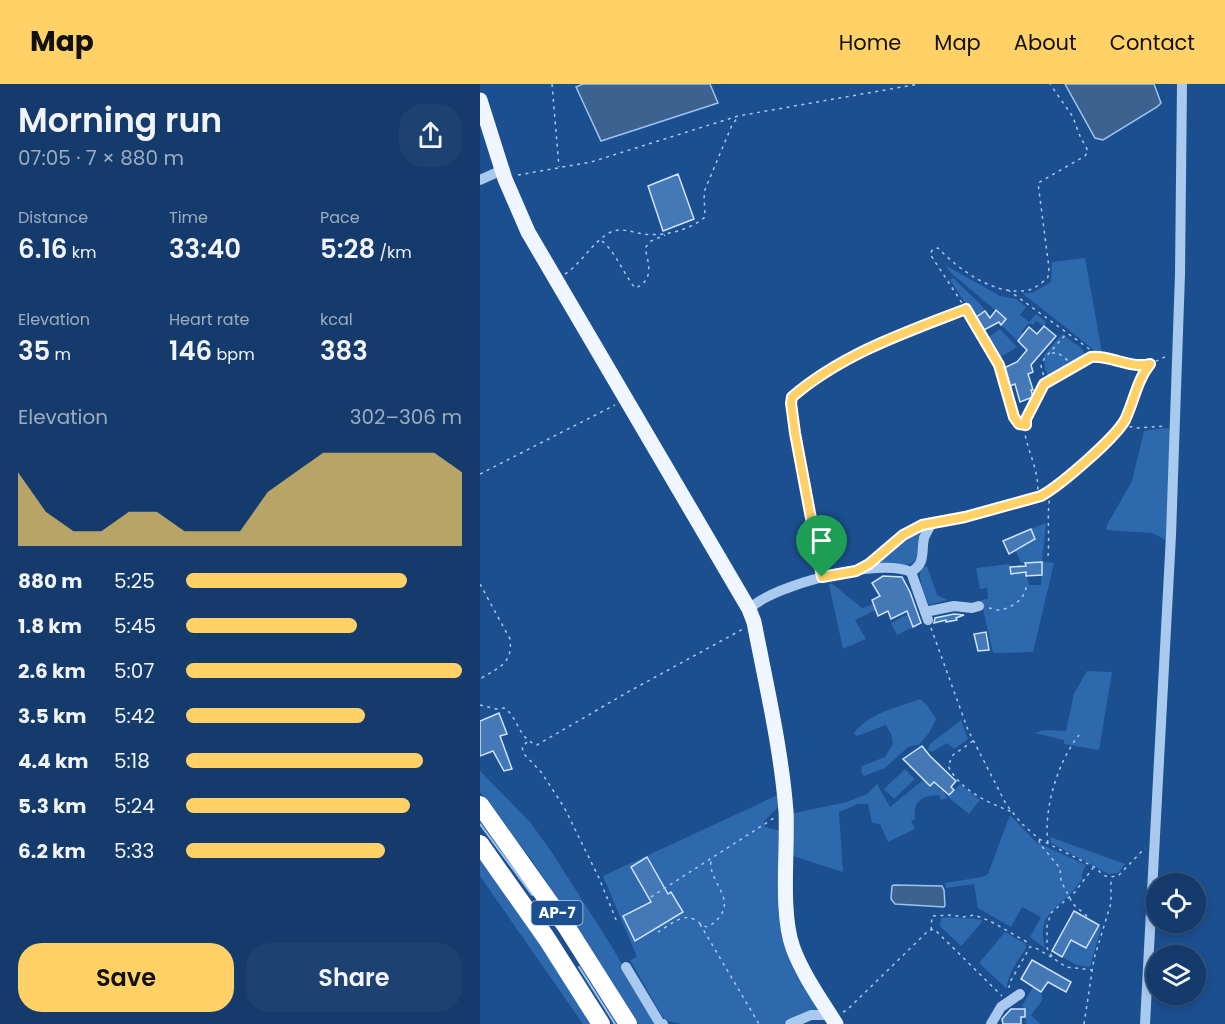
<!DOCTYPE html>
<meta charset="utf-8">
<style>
body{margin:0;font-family:Poppins,sans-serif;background:#1d4271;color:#f1f3f6;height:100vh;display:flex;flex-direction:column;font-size:22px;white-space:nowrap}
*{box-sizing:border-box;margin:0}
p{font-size:20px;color:#9dadc1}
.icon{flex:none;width:33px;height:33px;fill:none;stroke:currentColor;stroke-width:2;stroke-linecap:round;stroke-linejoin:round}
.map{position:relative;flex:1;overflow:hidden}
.drawer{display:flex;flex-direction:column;background:#143b6b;width:480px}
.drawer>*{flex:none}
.controls{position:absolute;left:666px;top:789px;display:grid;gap:12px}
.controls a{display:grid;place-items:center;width:60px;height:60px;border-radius:50%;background:#143b6b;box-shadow:0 3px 9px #0003,0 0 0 2px #33557e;font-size:30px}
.pin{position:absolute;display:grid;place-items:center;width:51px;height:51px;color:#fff;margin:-62px -26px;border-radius:50% 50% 50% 0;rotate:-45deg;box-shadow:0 0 6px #0007}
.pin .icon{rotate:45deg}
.round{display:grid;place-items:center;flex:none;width:63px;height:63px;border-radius:24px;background:#1d4271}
.overview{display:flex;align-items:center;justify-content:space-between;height:102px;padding:0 18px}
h1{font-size:33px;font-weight:600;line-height:45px}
.metrics{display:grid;grid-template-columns:repeat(3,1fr);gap:9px;height:102px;padding:6px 18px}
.metrics div{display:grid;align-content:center}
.metrics b{font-size:26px;font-weight:600}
.metrics small{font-size:16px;font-weight:400}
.metrics p{font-size:16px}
.chart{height:168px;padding:12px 18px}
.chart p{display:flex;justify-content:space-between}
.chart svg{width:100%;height:108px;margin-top:6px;fill:#ffd166;opacity:.7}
.cta{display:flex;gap:12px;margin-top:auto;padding:12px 18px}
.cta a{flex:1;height:69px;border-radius:24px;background:#ffd166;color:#111;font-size:24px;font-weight:600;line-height:69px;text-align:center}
.cta a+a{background:#1d4271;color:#f1f3f6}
ul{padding:0 18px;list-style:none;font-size:20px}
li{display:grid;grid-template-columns:96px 72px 1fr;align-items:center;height:45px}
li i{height:15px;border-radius:8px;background:#ffd166}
header{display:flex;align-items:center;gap:36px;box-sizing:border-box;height:84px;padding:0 30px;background:#ffd166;color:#111}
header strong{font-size:28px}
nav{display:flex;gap:33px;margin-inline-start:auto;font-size:21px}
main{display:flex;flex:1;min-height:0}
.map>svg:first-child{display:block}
.green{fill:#2e69ad}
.water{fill:#3c6290;stroke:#9cc4f0;stroke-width:1.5}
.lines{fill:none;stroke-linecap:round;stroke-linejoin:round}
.stream{stroke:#9cc4f0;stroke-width:2}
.building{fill:#4478b7;stroke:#cfe3fa;stroke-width:1.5}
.path{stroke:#a9c9ee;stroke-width:1.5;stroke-dasharray:3 4.5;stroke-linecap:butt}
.minor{stroke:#a9c9ee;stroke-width:10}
.major{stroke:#f0f6ff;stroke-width:15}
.highway{stroke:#fff;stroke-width:18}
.route-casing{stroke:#fff;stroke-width:12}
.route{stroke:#ffd166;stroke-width:8}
.labels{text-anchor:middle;stroke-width:4.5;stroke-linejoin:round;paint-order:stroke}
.shield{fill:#1b4f8f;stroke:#bbcadd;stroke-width:1.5}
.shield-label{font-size:15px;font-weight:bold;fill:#fff}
</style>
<header>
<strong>Map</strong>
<nav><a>Home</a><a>Map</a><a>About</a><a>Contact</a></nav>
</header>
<main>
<section class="drawer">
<div class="overview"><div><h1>Morning run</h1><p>07:05 · 7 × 880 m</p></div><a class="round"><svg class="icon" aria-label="share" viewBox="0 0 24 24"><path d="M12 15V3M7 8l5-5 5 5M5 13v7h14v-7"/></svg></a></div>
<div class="metrics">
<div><p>Distance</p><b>6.16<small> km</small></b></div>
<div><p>Time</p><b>33:40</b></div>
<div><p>Pace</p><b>5:28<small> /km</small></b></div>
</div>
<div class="metrics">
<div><p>Elevation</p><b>35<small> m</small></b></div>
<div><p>Heart rate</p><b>146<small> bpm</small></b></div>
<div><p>kcal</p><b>383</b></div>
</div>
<div class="chart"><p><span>Elevation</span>302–306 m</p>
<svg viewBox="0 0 160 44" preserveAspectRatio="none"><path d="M0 44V14L10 30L20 38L30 38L40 30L50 30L60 38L70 38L80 38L90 22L100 14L110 6L120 6L130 6L140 6L150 6L160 14V44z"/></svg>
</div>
<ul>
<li><b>880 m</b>5:25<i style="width:80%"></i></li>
<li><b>1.8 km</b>5:45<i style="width:62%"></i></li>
<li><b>2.6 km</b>5:07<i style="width:100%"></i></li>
<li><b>3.5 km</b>5:42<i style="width:65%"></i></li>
<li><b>4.4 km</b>5:18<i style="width:86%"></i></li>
<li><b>5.3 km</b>5:24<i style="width:81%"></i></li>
<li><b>6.2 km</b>5:33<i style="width:72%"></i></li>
</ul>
<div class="cta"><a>Save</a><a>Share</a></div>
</section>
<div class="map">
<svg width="745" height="940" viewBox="0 0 745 940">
<rect width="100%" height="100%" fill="#1b4f8f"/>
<path class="green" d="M605 174 622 269 614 266 542 209H552L571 198 572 178Z
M465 181 520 212 536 215 546 223 540 231 549 238 556 230 566 238 564 242 556 237 553 241 549 239 542 247 544 250 538 257 521 241 526 235 471 189Z
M473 194 501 221 505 227 495 234 470 196Z
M520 245 537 263 519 274 507 254Z
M582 250 601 264 606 271 579 289 568 292 565 285 564 271Z
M684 344 691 345 686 456 672 449 626 446 627 441 652 397 664 347Z
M566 439 562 477 574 479 553 568 513 569 501 516 508 515 507 504 500 505 496 484 529 480 530 483 546 488 549 501H561L562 478 541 479 536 467 555 455 551 445Z
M441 447C438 487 436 481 398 480V477L429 453Z
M447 482 457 511 467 516 449 521 442 505 440 492 441 484Z
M351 499 382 524 394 520 396 526 375 536 386 555 363 565 349 501Z
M428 530 433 543 417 551 411 539Z
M607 587 632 588 619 666 584 660V656L555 649 565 646 586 647 594 610Z
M440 615 447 621 456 635 449 649 439 661 428 663 405 684 384 692 381 688 382 682 405 673 413 660 411 650 406 641 377 652 374 649C392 627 415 625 440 615Z
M481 636 488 655 474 665 467 659 452 668 448 666 450 660Z
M425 685 435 695 414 715 404 705Z
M0 687 50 738 71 767 132 863 176 940H158L105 855 50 774 0 708Z
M443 696 450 702 454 698 460 706H463L467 714 461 716 459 711C442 712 433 716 435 735L431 737 435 745 408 758 400 740 392 739 388 720H378L359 728 363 788 313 772 310 730 367 718 387 710 397 700 410 723Z
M480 700 500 716 489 730 468 713Z
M300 710 301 720 284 737 285 743 301 747 303 838 345 929 318 933 302 940H202L188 937 182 932 150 876 157 873 123 792Z
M530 731 556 758 606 781 601 792 603 794C597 802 592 809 584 816 566 832 559 838 565 864L550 853 561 833 542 823 531 843 498 824 494 800 466 804 465 799 502 793 508 790Z
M570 753 645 780 638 789 629 790 571 759Z
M0 773 47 838 112 940H103L0 792Z
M470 833C482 836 492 832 503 837L481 862 460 842 461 834Z
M619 841 621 844 610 883 597 881 582 873 591 856 606 864Z
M525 848 546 860V864C538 877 527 890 527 905L499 879Z
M553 903C570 913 560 919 551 931L560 940H546L545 925 542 922Z"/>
<path class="water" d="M103 0H230L238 19 121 57 96 3Z
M585 0H674L681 19 677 23 623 56 615 54Z
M414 801 462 802 464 806 465 821 464 823 415 820 411 815 412 802Z"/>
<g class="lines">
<path class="stream" d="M0 740 52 811
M99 883 135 940"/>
</g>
<path class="building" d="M198 90 214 135 183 147 168 102Z
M516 226 526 235 521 241 519 238 500 248 502 245 495 234 505 227 510 234Z
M564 242 576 252 551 281 553 288 548 290 553 306H551L553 313 540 318 535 300 530 302 524 284 537 278 547 266 538 257 549 243 557 250Z
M551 445 555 455 529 470 523 457Z
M562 478V491L546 492V488L531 490 530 483 546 482 545 479Z
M403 492 422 493 430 508 441 539 433 543 427 527 411 535 408 527 398 532 392 516 400 512 392 499Z
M474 530 484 531 476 534 477 536 466 538V536L454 539 455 534Z
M506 548 509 566 498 567 494 550Z
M19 629 27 650 20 652 32 685 24 687 13 667 0 672V637Z
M442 662 450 672 476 697 471 703 474 706 469 711 454 698 450 702 423 675Z
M167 773 188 810 191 808 203 828 155 857 143 832 171 818 151 783Z
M594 827 619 841 606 864 591 856 582 873 572 867Z
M552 876 591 898 586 908 568 898 561 908 541 895Z
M531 925H545V933H541V940H523L522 935Z"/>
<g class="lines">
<path class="path" d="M72 0 79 83
M38 91 111 78 258 32 439 0
M122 157C137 170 143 189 155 204 174 197 169 180 165 164L171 157 185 151
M85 190C102 179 113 157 131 148 140 144 149 147 158 149 179 154 209 147 225 133L224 108 252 41 258 33
M528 206 619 272
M572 269H578L595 282
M569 295 564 293 561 282 564 275 586 250
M546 341 539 340 534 333 519 281 486 225 450 170 453 165 458 164C479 186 516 213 549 206 556 204 563 198 568 193L569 184 558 99 605 72 608 67 599 50 593 33 570 0
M642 341 657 344 685 342
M0 390 135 321
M557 413C561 391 549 371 545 350 544 338 557 309 565 299 570 294 610 273 618 273 632 273 648 280 663 282L669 280
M461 439 561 412 571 406 638 345 645 335 665 286 670 280 687 272
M568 472C570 450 566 427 571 407
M394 475 423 451 439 443
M340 483 315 349 311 319 312 313C361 270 425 249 484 225
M0 500 30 555C33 580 19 583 0 595
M509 524C512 524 516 526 519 526 532 525 547 513 546 501
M451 544 488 646 526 720 541 739 559 755 614 783 625 792 631 793 639 791 665 764
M0 621 16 625 25 624C40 637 37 653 57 661L148 608 263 545
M493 657 473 671 468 682C481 707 507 718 532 728
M47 658 42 663 44 670 61 688 84 723 119 794 137 838
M559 756 560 760 580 784 581 797 593 820 608 833
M568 759C563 726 578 677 599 651
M171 813 294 734
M220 840 279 940
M451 846 452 832 471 831 483 833 494 831 510 837 547 858 549 862
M178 848C188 842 204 828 215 836 221 839 221 842 228 843 267 817 223 798 232 773
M613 886 586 883 573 874 567 864V842L571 829 595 808 613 784
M529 904 530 898 550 863H554L573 874
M363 928 367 926 448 847 454 845 522 912
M604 940 614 875 631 819V794"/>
<path class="minor" d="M0 96 22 86
M431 488C446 479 441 469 444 454 446 450 448 445 451 441
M269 525C293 501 400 473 431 488L448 536
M445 528 474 522 492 524 499 522
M146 883 179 938 183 940
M310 940 331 931H350
M511 940 521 923 540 910
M665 940 691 451 700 190 702 0"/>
<path class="major" d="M0 16 25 95 48 148 269 525 274 538C286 600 301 664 306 727 308 768 300 828 313 864 323 891 341 916 356 940"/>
<path class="highway" d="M0 721 86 842 148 940
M0 760 67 855 121 940"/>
</g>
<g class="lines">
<defs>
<path id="route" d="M486 225 519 281 534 333 539 340 546 341V335L564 300 611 273C631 271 650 285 670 280 657 296 654 317 645 336 635 354 581 401 561 412L485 433 442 441 423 451 389 480 376 487 342 493 315 349 311 319 312 313C362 270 426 248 486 225Z"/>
</defs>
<use href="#route" class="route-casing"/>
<use href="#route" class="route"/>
</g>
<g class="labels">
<rect class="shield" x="51.5" y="817" width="51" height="24" rx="4.5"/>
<g class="shield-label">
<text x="77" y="834">AP-7</text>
</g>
</g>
</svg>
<div class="controls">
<a><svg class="icon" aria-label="locate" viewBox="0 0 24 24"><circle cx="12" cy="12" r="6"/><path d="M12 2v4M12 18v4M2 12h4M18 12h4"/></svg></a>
<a><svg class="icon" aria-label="layers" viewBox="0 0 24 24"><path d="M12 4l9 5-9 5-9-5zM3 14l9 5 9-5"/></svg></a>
</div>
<div class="pin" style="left:342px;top:493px;background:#1e9e55"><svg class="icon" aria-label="arrive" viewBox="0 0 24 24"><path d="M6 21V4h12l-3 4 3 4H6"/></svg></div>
</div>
</main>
